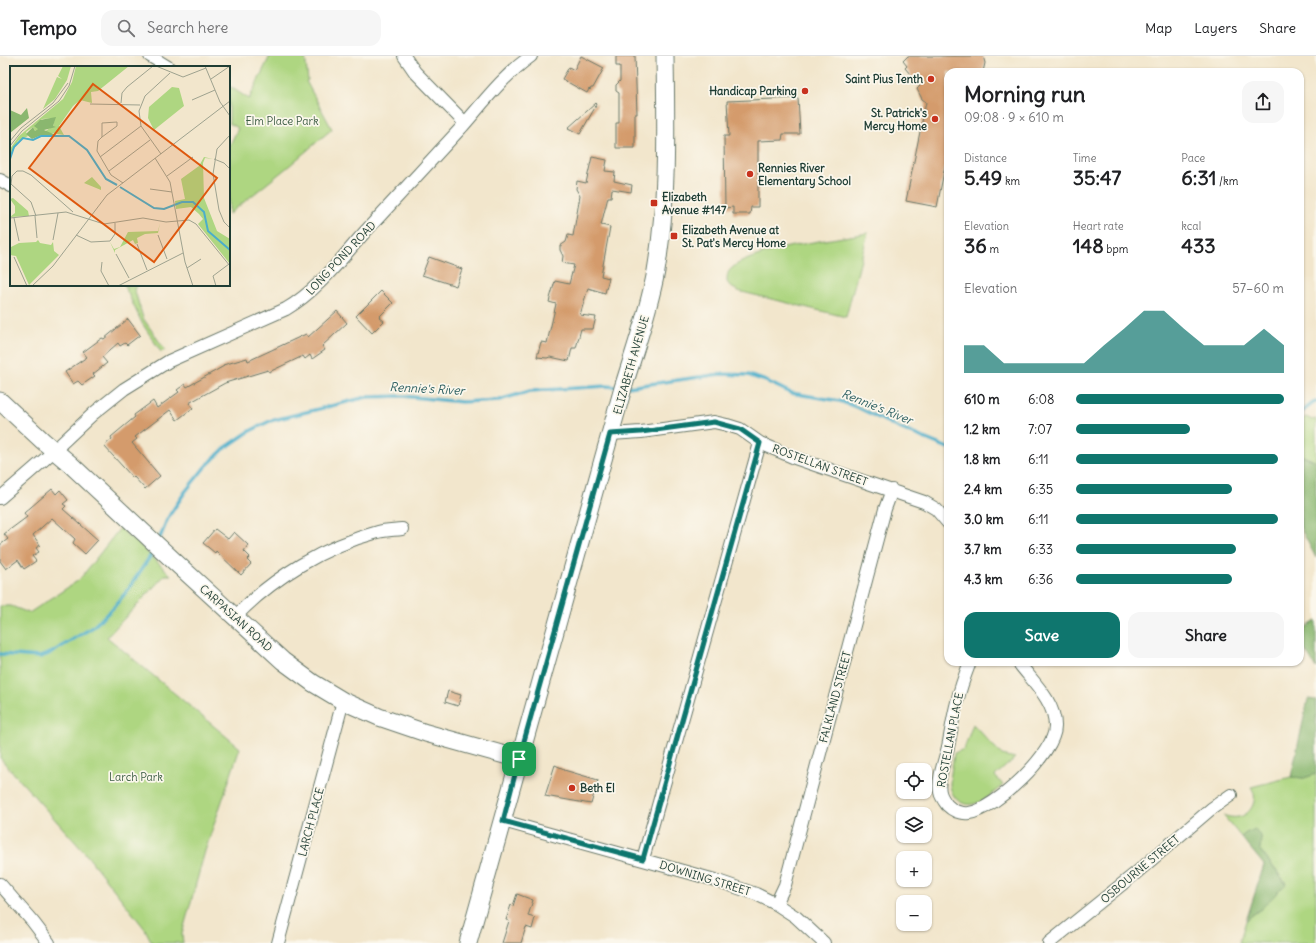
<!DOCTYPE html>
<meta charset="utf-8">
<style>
body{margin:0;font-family:Delius,sans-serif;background:#f6f6f6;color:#202124;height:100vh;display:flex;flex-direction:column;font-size:15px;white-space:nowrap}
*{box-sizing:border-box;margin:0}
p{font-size:13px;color:#757577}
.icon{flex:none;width:22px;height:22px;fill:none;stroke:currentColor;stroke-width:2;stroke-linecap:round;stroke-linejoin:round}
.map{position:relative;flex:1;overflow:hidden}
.details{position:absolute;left:944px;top:12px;width:360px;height:598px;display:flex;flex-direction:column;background:#fff;border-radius:12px;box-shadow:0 1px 3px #0004}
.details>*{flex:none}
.fabs{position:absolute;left:896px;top:707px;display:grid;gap:8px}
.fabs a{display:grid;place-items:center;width:36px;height:36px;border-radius:8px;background:#fff;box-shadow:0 1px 3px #0004;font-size:20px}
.pin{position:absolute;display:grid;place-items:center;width:34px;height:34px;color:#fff;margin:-17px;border-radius:8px;box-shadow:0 2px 6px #0006}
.round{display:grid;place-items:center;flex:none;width:42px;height:42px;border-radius:12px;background:#f6f6f6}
.head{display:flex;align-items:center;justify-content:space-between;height:68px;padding:0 20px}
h1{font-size:22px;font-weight:700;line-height:30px}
.stats{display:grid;grid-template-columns:repeat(3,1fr);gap:6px;height:68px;padding:4px 20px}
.stats div{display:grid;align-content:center}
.stats b{font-size:20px;font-weight:700}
.stats small{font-size:11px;font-weight:400}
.stats p{font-size:11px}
.chart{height:112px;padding:8px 20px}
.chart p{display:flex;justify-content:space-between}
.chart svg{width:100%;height:72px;margin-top:4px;fill:#0f766e;opacity:.7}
.action{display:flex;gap:8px;margin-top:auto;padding:8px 20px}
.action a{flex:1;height:46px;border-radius:12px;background:#0f766e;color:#fff;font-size:16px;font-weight:700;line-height:46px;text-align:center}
.action a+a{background:#f6f6f6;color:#202124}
ul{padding:0 20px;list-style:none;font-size:13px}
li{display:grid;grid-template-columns:64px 48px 1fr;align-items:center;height:30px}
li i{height:10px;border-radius:5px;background:#0f766e}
header{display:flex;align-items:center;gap:24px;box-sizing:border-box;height:56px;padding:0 20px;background:#fff;border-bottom:1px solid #e0e0e0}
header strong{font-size:19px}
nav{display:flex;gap:22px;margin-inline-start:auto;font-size:14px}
.search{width:280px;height:36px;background:#f6f6f6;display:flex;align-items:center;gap:10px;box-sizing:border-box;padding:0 14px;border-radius:12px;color:#757577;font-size:15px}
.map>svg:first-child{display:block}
.green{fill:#aed681;stroke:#668a5a}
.forest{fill:#8ab76f;stroke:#547a52}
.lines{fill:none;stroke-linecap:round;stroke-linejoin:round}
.stream{stroke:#4baeca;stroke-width:3.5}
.building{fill:#d49b6c}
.street-casing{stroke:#697869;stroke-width:14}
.secondary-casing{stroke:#697869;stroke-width:19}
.street{stroke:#fff;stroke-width:12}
.secondary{stroke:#fff;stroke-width:17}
.route-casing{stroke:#fff;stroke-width:8}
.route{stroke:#0f766e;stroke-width:5}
.poi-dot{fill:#c8321e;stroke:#fbf7ec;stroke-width:1.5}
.labels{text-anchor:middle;stroke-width:3.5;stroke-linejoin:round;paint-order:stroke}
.poi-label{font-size:11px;font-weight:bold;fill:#1f3d34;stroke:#fbf7ec;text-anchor:start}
.park-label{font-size:11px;fill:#3c5c43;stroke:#fbf7ec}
.street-label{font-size:11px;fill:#1f3d34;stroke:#fbf7ec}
.water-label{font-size:12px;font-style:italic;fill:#2c5f61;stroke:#fbf7ec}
.inset-river{fill:none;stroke:#4baeca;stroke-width:2}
.inset-road{fill:none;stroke:#9ea28f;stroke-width:1}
.view{fill:#de580e;fill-opacity:0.15;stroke:#de580e;stroke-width:2}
.inset-edge{fill:none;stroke:#1f3d34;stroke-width:2}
</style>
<header>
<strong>Tempo</strong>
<div class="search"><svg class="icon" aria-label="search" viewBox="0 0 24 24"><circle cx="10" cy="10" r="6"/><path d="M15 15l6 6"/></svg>Search here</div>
<nav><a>Map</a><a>Layers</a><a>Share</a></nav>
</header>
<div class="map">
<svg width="1316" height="887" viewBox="0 0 1316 887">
<rect width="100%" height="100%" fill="#fbf7ec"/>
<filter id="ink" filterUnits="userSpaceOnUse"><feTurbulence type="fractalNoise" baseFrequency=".025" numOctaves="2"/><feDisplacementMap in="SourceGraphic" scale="8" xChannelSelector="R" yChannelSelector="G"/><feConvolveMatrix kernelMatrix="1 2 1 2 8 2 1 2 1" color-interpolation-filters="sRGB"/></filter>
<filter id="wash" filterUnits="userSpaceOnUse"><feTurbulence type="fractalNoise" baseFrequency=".012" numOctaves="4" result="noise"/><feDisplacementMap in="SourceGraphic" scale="16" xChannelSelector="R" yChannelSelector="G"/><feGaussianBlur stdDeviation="0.9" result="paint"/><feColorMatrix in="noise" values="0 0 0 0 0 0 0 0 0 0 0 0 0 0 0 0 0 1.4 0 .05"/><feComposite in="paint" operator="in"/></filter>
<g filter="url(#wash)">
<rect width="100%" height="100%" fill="#f2e6cc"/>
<path class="green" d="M270 0H305L308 24 306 25 332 73 289 110 229 158V91L238 72 229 67V30L249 43Z
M868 177 846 261 738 235 731 231 727 226C727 220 727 216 732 212 737 207 744 205 751 202 788 188 828 184 868 177Z
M124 229H139L134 232 143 262 165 294 161 296 142 267Z
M1306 361 1312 364 1316 363V405L1300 399V365Z
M120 472 129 481 136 485 171 519H165L107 581 240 692 205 795 182 878 183 887H152L145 873 85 797 0 702V550H11L29 557 79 524Z
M973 668 1002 699 1015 702 995 720 1003 729C992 738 974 756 959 745 953 741 951 735 950 729 950 718 953 708 954 697L964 693Z
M1316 718V887H1239L1246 865 1251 860 1262 852 1286 827 1260 794 1261 780 1246 777 1241 781 1223 759C1228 761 1233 762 1239 761 1252 758 1259 742 1251 731L1291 721 1304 722Z"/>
<path class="forest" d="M1300 399 1316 405V502L1300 471Z
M1316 565V612L1300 586V575Z
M1308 643 1316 644V718L1304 722 1291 721Z
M1255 773 1261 780 1260 794 1286 828 1262 852 1251 860 1246 865 1264 809 1241 781 1246 777Z"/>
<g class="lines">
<path class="stream" d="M628 331 721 318 748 319 766 325 791 337 840 345 859 352 899 372 948 392
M1300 357 1316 345
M159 484 167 464 171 457 185 436 205 411 225 392 250 375 270 365 367 341 402 340 462 346 499 344 530 335 606 330 618 331
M0 598 40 601 51 597 93 571 114 551 127 535 155 493"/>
</g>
<g id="blocks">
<path class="building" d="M581 0 604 12 593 32H591L590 34 589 33 587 37 562 23 569 11 574 14Z
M616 0H635L637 58H635V92H616V67H619V37L616 35V29L620 25V10H616Z
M908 0H983L985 7 983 16H948V105H946L937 151 906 145 926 46 922 43 917 33 920 30 905 12 907 10 903 5Z
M798 42 800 78H783L782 84 758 85V151H751L750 158H733V151L725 152 724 80H729L727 45Z
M596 47 597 48 580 78 568 72Z
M592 101 607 104 605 115 615 116 614 125 632 129 631 136 612 133 611 141H608L601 169 610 171 601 220 609 222 605 237 588 232 580 259 596 261 593 273H581L576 292H572L569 305 550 301 547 302 537 301 541 286 547 287 556 248 549 246 555 225 569 228 574 209 562 207 563 200 560 194V190L566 186 568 179 573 180 580 140 576 133 577 125 586 127Z
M429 201 462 213 456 230 422 219Z
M381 235 393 247 379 261 384 265 372 277 356 260Z
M337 255 347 267 322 290 325 294 312 303 310 299 305 303 303 300 269 316 268 314 225 327 189 347 193 352 177 364 170 354 135 381 137 383 132 387 160 420 145 433 134 421 133 422 104 390 112 383 111 381 135 361 134 359 153 345 157 352 179 336 177 334 185 328 187 331 224 310 223 309 247 302 248 305 306 278 308 281Z
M128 263 140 279 127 289 125 287 120 290 118 287 102 301 107 307 93 318 95 320 82 329 78 325 73 328 65 316 87 301 83 296 102 282 104 283Z
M52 433 56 438 60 434 68 444 63 448 66 450 63 453 98 484 85 498 73 487 75 483 52 462 33 479 40 489 36 492 39 496 32 500 36 505 24 513 18 504 6 513 0 505V489L8 483 4 478 27 461 24 457Z
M215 473 228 483 234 476 248 489 244 495 250 501 247 504 251 508 241 519 216 495 215 497 203 487Z
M448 635 461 639 458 650 445 646Z
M555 709 564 713V714L598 724 591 748 545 740Z
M517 838 533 844 528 860 535 862 532 873 526 871 521 887H502L509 865 506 864 511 849 513 850Z"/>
</g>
</g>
<g filter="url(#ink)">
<use href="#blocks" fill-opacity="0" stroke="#697869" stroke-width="1"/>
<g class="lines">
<defs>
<path id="street" d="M150 0 168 11
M404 0 415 16 465 67
M0 124 11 130
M611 378 641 376 714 366 727 369 740 373 760 387 795 402 924 446 936 453 948 467
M0 442 45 403 94 357 124 333 169 305 286 253C318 234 340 204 364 177 396 142 429 107 461 72 483 47 503 20 531 0
M235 561C272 522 325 490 378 476 385 474 394 474 402 473
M970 606C965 619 960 633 957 646 953 661 951 676 948 691 945 703 937 724 940 736 941 741 944 745 947 749 953 755 960 758 969 757 994 754 1056 697 1055 670 1055 645 1032 625 1018 606
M503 765 715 824 756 838 776 848 796 861 824 887
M643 803 760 387
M0 828 33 866 49 887
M776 848 785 829 885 453 892 434
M278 887 343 645
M1049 887 1136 817 1211 753 1231 739"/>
<path id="secondary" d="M0 345 43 385 69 407 174 505 283 605 313 627 343 645 379 661 426 677 519 703
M468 887 623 332C635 293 649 254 656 215 668 144 666 71 665 0"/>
</defs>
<use href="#street" class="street-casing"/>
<use href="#secondary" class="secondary-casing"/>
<use href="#street" class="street"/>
<use href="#secondary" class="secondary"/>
</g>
</g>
<g class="lines" filter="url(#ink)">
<defs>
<path id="route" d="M714 366 740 373 760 387 643 803 503 765 519 703 610 378 641 376Z"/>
</defs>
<use href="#route" class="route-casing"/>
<use href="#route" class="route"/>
</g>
<g class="poi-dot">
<circle cx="931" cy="23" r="4"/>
<circle cx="805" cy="35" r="4"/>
<circle cx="935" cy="63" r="4"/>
<circle cx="750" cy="118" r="4"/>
<rect x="650" y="143" width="8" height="8" rx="2"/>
<rect x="670" y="176" width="8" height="8" rx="2"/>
<circle cx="572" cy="732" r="4"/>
</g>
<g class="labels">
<g class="poi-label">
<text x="923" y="27" text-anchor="end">Saint Pius Tenth</text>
<text x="797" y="39" text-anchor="end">Handicap Parking</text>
<text x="927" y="61" text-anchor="end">St. Patrick's<tspan x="927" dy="13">Mercy Home</tspan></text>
<text x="758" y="116">Rennies River<tspan x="758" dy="13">Elementary School</tspan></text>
<text x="662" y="145">Elizabeth<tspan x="662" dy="13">Avenue #147</tspan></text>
<text x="682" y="178">Elizabeth Avenue at<tspan x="682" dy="13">St. Pat's Mercy Home</tspan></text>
<text x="580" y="736">Beth El</text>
</g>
<g class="park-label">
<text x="282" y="69">Elm Place Park</text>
<text x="136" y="725">Larch Park</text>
</g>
<g class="street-label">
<text transform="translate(341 202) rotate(-47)" y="4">LONG POND ROAD</text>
<text transform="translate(631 309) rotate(-74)" y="4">ELIZABETH AVENUE</text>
<text transform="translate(820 409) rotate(20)" y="4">ROSTELLAN STREET</text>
<text transform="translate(236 562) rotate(42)" y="4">CARPASIAN ROAD</text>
<text transform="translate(835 641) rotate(-75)" y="4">FALKLAND STREET</text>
<text transform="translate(950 684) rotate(-79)" y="4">ROSTELLAN PLACE</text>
<text transform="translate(311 766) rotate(-75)" y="4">LARCH PLACE</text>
<text transform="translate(1140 813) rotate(-40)" y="4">OSBOURNE STREET</text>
<text transform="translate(705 822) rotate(17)" y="4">DOWNING STREET</text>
</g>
<g class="water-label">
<text transform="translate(427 333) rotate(3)" y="4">Rennie's River</text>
<text transform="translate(877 351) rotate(22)" y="4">Rennie's River</text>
</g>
</g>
<g transform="translate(10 10)">
<rect width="220" height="220" fill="#f2e6cc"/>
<path d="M53 0H61L57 14 45 33 33 43 47 11 52 13 48 10ZM66 0H119L88 25 81 26 82 37 70 34 63 40 49 60 54 69 34 66 43 60 45 52 32 53 25 59 29 63 25 65 23 61 16 66 18 70 8 75 0 91V83L9 70 53 33 62 16ZM162 21 169 22 174 40 144 64 138 52 139 41ZM194 91 203 93 195 92 193 97 194 132 207 165 220 173V198L188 158 193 153 189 148 181 141 166 143 165 135 175 133 171 113 189 100ZM82 111 91 121V124L74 117ZM3 132 18 145 19 150 0 151 5 147V140L0 133ZM150 157 148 167 135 168 127 172 128 177 125 178 123 174 105 184V187L100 176 104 183 110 181 118 166 148 165ZM28 174 30 177 41 179 43 176 44 185 49 189 19 219 6 190 0 189V185L1 181 9 177 26 176Z" fill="#aed681"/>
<path d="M17 42 19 52 0 67V44L11 49ZM46 51 43 60 46 61 34 64 46 69H32L22 73 16 68 23 61 25 65 28 63 24 60 30 54Z" fill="#8ab76f"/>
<path class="inset-river" d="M0 93 4 81 13 72 23 74 31 70H59L77 84 96 113 107 119M110 121 144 142 154 143 172 136H183L194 146 198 165 220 184"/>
<path class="inset-road" d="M146 0 173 11 196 2M195 0 210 36 220 50M201 13 220 0M182 34 205 24M111 37 112 27 117 21 143 0M80 38 130 39M220 69 207 83 203 108 209 144 214 156 220 162M92 71 107 60V56L92 57V71L88 75 87 85 101 109 113 117M0 75 11 62 43 37 58 17M0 80 12 65 49 35 59 20 65 0M151 88 131 60 129 45 135 30 160 7M90 91 131 60M145 92 160 116 175 196 183 220M204 93 214 97 220 103M99 105 140 74M157 110 183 91M140 123 162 126M25 150 27 172M26 150 21 136 1 118 2 110 7 105H13L21 109 63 146M0 152 56 146 94 158 133 152 156 156 179 154 186 158 220 200M4 152 9 175M66 169 81 176 100 175 105 168V157M148 169 157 193M43 174 48 147M127 178 137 204M106 188 119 212M4 191 17 220M92 196 91 205 99 220M177 202 191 193M22 220 43 200 97 129 220 35M108 220 173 187M206 220 203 210 219 198"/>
<path class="view" d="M83 18 207 112 144 196 19 102Z"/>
<rect width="220" height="220" class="inset-edge"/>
</g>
</svg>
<div class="fabs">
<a><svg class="icon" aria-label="locate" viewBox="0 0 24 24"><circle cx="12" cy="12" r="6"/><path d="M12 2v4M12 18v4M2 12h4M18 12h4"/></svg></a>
<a><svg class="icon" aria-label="layers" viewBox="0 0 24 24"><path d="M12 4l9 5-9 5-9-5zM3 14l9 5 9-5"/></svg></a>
<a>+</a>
<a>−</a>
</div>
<div class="pin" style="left:519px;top:703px;background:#1e9e55"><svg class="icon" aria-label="arrive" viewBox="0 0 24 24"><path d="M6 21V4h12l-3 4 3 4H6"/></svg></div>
<section class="details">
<div class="head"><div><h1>Morning run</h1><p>09:08 · 9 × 610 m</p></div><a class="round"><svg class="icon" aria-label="share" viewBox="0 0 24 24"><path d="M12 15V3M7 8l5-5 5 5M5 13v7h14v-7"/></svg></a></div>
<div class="stats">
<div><p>Distance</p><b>5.49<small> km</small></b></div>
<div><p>Time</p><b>35:47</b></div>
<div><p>Pace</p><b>6:31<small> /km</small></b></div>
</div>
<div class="stats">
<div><p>Elevation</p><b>36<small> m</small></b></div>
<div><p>Heart rate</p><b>148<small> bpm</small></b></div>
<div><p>kcal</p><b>433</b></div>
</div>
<div class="chart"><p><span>Elevation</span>57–60 m</p>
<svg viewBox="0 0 160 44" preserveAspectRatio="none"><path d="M0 44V27L10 27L20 38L30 38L40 38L50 38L60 38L70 27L80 17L90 6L100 6L110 17L120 27L130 27L140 27L150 17L160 27V44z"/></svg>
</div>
<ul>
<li><b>610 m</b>6:08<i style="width:100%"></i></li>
<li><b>1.2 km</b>7:07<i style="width:55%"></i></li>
<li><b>1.8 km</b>6:11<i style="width:97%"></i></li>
<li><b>2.4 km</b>6:35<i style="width:75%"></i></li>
<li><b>3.0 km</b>6:11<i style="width:97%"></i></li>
<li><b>3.7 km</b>6:33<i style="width:77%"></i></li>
<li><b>4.3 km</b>6:36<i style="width:75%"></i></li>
</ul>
<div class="action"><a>Save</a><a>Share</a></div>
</section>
</div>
